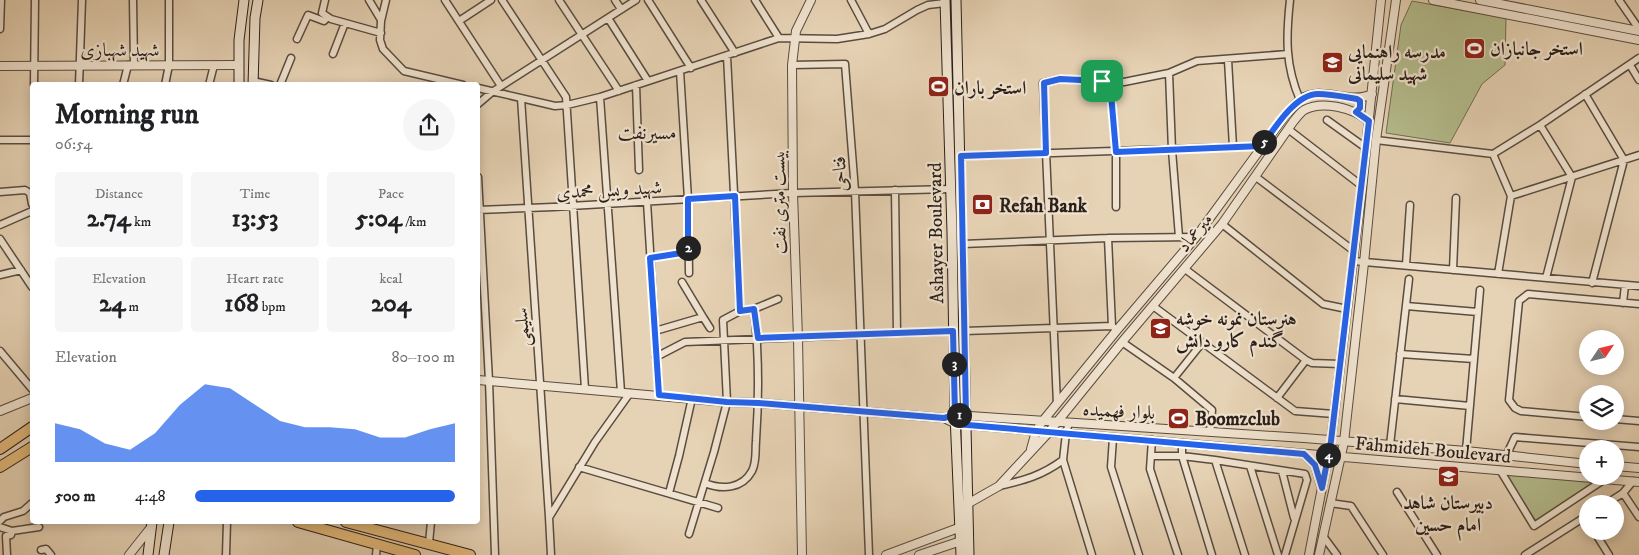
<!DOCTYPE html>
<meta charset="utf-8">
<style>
body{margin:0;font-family:"IM FELL DW Pica",Amiri,serif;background:#f6f6f6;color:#202124;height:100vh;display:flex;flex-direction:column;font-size:19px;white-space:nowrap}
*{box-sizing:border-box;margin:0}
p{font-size:16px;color:#757577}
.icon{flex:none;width:28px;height:28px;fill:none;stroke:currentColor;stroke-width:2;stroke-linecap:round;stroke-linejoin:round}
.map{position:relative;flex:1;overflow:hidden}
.details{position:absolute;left:30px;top:82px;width:450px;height:442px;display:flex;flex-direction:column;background:#fff;border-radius:5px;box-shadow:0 2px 12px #0003}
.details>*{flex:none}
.needle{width:32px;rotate:55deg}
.controls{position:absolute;left:1579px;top:330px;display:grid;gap:10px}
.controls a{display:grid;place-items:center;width:45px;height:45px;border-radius:50%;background:#fff;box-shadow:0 2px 12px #0003;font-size:25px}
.pin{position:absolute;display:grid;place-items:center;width:42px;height:42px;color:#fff;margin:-21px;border-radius:10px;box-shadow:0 2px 8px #0006}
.km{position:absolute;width:25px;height:25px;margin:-12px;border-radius:50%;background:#222;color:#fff;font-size:14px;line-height:25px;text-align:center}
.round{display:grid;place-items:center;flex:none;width:52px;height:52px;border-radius:26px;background:#f6f6f6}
.head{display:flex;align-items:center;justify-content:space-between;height:85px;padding:0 25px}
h1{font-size:28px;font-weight:800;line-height:38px}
.metrics{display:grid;grid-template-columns:repeat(3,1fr);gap:8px;height:85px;padding:5px 25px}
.metrics div{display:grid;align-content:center;border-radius:5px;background:#f6f6f6;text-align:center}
.metrics b{font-size:25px;font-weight:800}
.metrics small{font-size:14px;font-weight:400}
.metrics p{font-size:14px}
.chart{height:140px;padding:10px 25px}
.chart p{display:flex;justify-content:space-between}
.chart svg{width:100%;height:90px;margin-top:5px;fill:#2563eb;opacity:.7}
ul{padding:0 25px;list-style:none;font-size:16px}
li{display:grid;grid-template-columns:80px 60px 1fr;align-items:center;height:38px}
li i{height:12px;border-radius:6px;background:#2563eb}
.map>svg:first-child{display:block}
.green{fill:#b4bc8d;stroke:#706e54}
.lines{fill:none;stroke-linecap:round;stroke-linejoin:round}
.minor-casing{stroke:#5a4c40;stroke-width:9}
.tertiary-casing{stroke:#5a4c40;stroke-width:10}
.secondary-casing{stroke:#2b1f1a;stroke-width:11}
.primary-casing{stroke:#2b1f1a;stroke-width:12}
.minor{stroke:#efe2ce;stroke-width:6}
.tertiary{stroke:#efe2ce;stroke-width:8}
.secondary{stroke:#efe2ce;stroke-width:9}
.primary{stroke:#e3b97a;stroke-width:10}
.route-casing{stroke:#fff;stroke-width:10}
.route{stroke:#2563eb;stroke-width:6}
.labels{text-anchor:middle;stroke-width:4.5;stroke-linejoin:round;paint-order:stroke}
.poi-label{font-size:19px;font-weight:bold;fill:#2b1f1a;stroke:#efe2ce;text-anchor:start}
.street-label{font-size:19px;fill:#2b1f1a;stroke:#efe2ce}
.neighbourhood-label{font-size:20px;fill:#2b1f1a;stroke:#efe2ce}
</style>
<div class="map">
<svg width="1639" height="555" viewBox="0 0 1639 555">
<rect width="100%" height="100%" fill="#e6d2b4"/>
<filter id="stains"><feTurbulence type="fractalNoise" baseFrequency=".004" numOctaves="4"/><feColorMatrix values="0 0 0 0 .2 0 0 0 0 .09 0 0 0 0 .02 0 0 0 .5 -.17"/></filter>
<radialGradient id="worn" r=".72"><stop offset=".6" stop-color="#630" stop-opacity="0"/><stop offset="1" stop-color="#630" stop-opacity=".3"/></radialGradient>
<path class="green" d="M1412 1 1506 18 1505 65 1482 84 1450 143 1386 133 1401 25Z
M1505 474 1596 481 1536 521Z"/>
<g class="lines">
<defs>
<path id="minor" d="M133 0 134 65
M325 0 322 13 331 19 381 33
M369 0 381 20
M386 0 381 21 380 40 383 49 404 71 463 85
M445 0 501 86
M502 0 566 97 585 389
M559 0 619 91
M615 0 621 9
M648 0 691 68
M701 0 735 53
M755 0 779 38
M851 0 869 34
M1290 0C1286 37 1285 65 1300 100
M1619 0 1639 29
M608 18 648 81
M459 21 491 0
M0 29 1 0
M297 39 308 15 324 21 328 17
M333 54 345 23
M727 56 740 311 754 309 778 299
M1228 60 1233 147
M792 65 845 64 855 191 869 555
M1630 65 1639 80
M680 71 688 199 689 273
M1169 73 1172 150 1179 237
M253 81 271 85
M1110 81 1116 152V207
M34 85 35 0
M79 85 82 0
M123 85 128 65
M165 85 169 65V0
M209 85 214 65
M280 85 291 58
M636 85 639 170
M478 88 555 106 567 105 600 97 779 38 837 39 869 34 885 29 917 10 928 5 945 3
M1585 94 1624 160 1592 283
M600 97 621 392
M521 98 549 517 551 555
M478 104 492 92 636 0
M1327 120 1366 148
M1540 125 1572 177 1546 278
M1288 129 1362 186
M0 140H32
M1376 140 1493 154 1540 125 1639 58
M1493 154 1511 196 1498 274
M961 156 1262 146
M478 177 489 381 495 555
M1256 177 1354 251
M895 190 897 333
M0 192 25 190 30 193 32 204
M1511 196 1639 155
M647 202 659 395
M478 210 553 207 793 193 951 189
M1222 224 1323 304 1347 309
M0 225 32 211
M1108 238 1112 326
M0 239 32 287
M963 244 1108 238 1196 237
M650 258 689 252
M1353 261 1639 286
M1406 265 1410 205
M1185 269 1306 360 1312 363 1340 364
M1453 270 1456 198
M0 275 21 270
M682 282 703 317
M1623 303 1625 285
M1153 306 1295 411 1334 414
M1406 306 1478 312
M655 331 703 317 710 328
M964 331 1112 326 1117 330
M1122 342 1174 378 1202 343
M0 351 32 389
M1400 354 1474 359
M656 357 685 342 953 331
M1174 378 1212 410 1210 432
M1277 398 1306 360
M1395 399 1470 406
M1057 404 1043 83 1060 79 1124 82 1169 73 1197 61 1288 54
M1588 417 1521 411 1515 408 1509 400 1519 301 1528 294 1639 304
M1615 419 1639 421
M1069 423 1066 433 1063 460 1092 555
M1113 438 1111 467 1139 555
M1152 440 1150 469 1178 555
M1182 443V456L1212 555
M1390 445 1409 279
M1466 451 1480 290
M1151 456H1182L1215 460 1305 474 1307 480 1285 555
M1506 456 1515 437 1639 447
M1215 460 1245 555
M1250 466 1278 555
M579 467 718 508
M1500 470 1534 526 1605 479
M1282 471 1294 518
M705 483C722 490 742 489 752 471 757 461 755 451 756 441 759 397 759 353 754 309
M999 486C1025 480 1041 476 1063 460
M1397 492 1437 555
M669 493 679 456 692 398
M1623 493 1639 517
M1330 503 1351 506 1383 555
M1606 504 1623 493 1633 481
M550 516 595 442 630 393
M0 521 4 517 23 511 32 503
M0 527 12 531 39 527
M1594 531 1609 555
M689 534 714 452 727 402 723 320 740 311
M1323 536 1337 555
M429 543 431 522
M41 550 46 549 51 555
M7 555 6 536 11 535 12 531
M226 555 227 522
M376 555 377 545
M1525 555 1588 515"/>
<path id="tertiary" d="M1433 0 1639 40
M1480 0 1639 31
M0 66 239 65
M478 380 727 402 759 403 944 418 956 424 1049 432 1639 482
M0 411 32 398
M949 417 955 415 1304 438 1466 451 1588 464
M1031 449 1036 431 1042 422 1117 330 1196 237 1286 114C1291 109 1296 103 1301 99 1322 85 1349 105 1372 94
M1305 455 1315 465 1321 486
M1615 466 1639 468
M969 503 999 486 1049 432 1122 342 1222 224 1293 122C1296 118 1300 113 1304 110 1323 100 1353 108 1369 121
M129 555 152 526
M802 555 798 338 793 193 792 65 796 31 811 0
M886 555 961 527
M919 555 961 541
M1309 555 1331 441 1362 186 1381 0
M1319 555 1344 442 1364 263 1376 140 1396 0"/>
<path id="secondary" d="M945 0 952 232 955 415 961 555
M956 0 969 555
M239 85V40L244 0
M253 85 255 18 258 0
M148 555 152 522
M164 555 169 522"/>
<path id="primary" d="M0 449 32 427
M0 467 32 447
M298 522 415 555
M346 522 470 555"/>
</defs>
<use href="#minor" class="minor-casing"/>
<use href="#tertiary" class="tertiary-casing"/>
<use href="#secondary" class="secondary-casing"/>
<use href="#primary" class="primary-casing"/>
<use href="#minor" class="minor"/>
<use href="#tertiary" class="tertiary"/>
<use href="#secondary" class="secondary"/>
<use href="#primary" class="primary"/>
</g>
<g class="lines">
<defs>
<path id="route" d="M1102 81 1060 79 1044 83 1046 153 961 156 966 416 955 415 944 418 759 403 727 402 659 395 650 258 688 252V199L735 196 740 311 754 309 758 338 953 331 955 415 956 424 1304 454 1315 465 1322 488 1331 441 1369 121 1356 112 1360 108V101L1357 99C1345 97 1331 94 1318 94 1295 94 1274 129 1262 146L1116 152 1110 82 1102 81"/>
</defs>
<use href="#route" class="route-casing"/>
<use href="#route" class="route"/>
</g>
<defs>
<symbol id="stadium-square" viewBox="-11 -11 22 22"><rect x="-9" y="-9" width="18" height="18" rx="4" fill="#8f2418" stroke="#efe2ce"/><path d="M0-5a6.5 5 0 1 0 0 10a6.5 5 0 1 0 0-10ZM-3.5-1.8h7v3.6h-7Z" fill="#fff"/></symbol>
<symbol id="school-square" viewBox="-11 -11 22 22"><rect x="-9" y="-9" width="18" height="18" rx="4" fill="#8f2418" stroke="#efe2ce"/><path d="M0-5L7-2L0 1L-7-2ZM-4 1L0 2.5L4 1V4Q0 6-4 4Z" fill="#fff"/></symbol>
<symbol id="bank-square" viewBox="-11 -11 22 22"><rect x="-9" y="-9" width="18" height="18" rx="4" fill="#8f2418" stroke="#efe2ce"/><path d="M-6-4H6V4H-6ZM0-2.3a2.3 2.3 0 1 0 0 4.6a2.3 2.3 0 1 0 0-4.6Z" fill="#fff"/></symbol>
</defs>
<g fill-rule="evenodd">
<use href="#stadium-square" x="1462" y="36" width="25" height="25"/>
<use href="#school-square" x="1320" y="50" width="25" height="25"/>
<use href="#stadium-square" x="926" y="74" width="25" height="25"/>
<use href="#bank-square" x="970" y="192" width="25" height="25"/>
<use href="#school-square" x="1148" y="316" width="25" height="25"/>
<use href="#stadium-square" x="1166" y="406" width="25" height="25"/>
<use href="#school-square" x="1436" y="464" width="25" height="25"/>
</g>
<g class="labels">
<g class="poi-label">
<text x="1490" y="55">استخر جانبازان</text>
<text x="1348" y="58">مدرسه راهنمایی<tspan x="1348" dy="22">شهید سلیمانی</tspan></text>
<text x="954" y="94">استخر باران</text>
<text x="999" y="212">Refah Bank</text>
<text x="1176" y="325">هنرستان نمونه خوشه<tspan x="1176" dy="22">گندم کارو دانش</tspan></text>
<text x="1195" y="425">Boomzclub</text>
<text x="1448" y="509" text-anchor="middle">دبیرستان شاهد<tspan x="1448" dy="22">امام حسین</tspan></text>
</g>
<g class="street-label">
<text x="120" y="56">شهید شهبازی</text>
<text transform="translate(839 174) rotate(-94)" y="7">فتاحی</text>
<text transform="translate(609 189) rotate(-3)" y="7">شهید ویس محمدی</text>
<text transform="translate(778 202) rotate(-91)" y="7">بیست متری نفت</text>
<text transform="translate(1194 232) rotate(-51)" y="7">میرعماد</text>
<text transform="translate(935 233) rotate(-91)" y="7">Ashayer Boulevard</text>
<text transform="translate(521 327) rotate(-93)" y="7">سلیمی</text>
<text transform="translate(1119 410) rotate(3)" y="7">بلوار فهمیده</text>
<text transform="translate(1433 449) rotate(5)" y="7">Fahmideh Boulevard</text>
</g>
<g class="neighbourhood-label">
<text x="647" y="139">مسیرنفت</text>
</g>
</g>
<rect width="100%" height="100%" filter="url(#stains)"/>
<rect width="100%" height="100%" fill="url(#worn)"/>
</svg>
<div class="controls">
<a><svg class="needle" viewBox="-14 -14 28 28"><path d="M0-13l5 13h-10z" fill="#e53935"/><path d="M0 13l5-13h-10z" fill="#757577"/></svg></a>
<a><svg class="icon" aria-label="layers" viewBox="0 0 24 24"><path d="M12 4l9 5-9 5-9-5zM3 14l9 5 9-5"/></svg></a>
<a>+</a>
<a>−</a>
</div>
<div class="pin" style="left:1102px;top:81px;background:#1e9e55"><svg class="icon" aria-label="arrive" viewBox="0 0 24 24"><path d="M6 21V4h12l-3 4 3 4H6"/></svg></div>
<b class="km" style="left:959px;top:415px">1</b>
<b class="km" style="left:688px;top:248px">2</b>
<b class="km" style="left:954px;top:364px">3</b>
<b class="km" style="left:1328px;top:455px">4</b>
<b class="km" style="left:1264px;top:142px">5</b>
<section class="details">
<div class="head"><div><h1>Morning run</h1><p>06:54</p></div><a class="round"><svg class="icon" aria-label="share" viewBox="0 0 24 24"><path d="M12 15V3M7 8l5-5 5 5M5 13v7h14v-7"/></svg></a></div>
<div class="metrics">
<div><p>Distance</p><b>2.74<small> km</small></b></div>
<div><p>Time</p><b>13:53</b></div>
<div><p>Pace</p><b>5:04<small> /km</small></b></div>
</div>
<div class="metrics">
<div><p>Elevation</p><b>24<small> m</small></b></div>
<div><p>Heart rate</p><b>168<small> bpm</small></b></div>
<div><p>kcal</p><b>204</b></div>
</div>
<div class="chart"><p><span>Elevation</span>80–100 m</p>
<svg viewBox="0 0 160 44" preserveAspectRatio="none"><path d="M0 44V25L10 28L20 35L30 38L40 30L50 16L60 6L70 8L80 16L90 24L100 27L110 27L120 28L130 32L140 32L150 28L160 25V44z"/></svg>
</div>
<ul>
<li><b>500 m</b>4:48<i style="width:100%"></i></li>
</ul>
</section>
</div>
